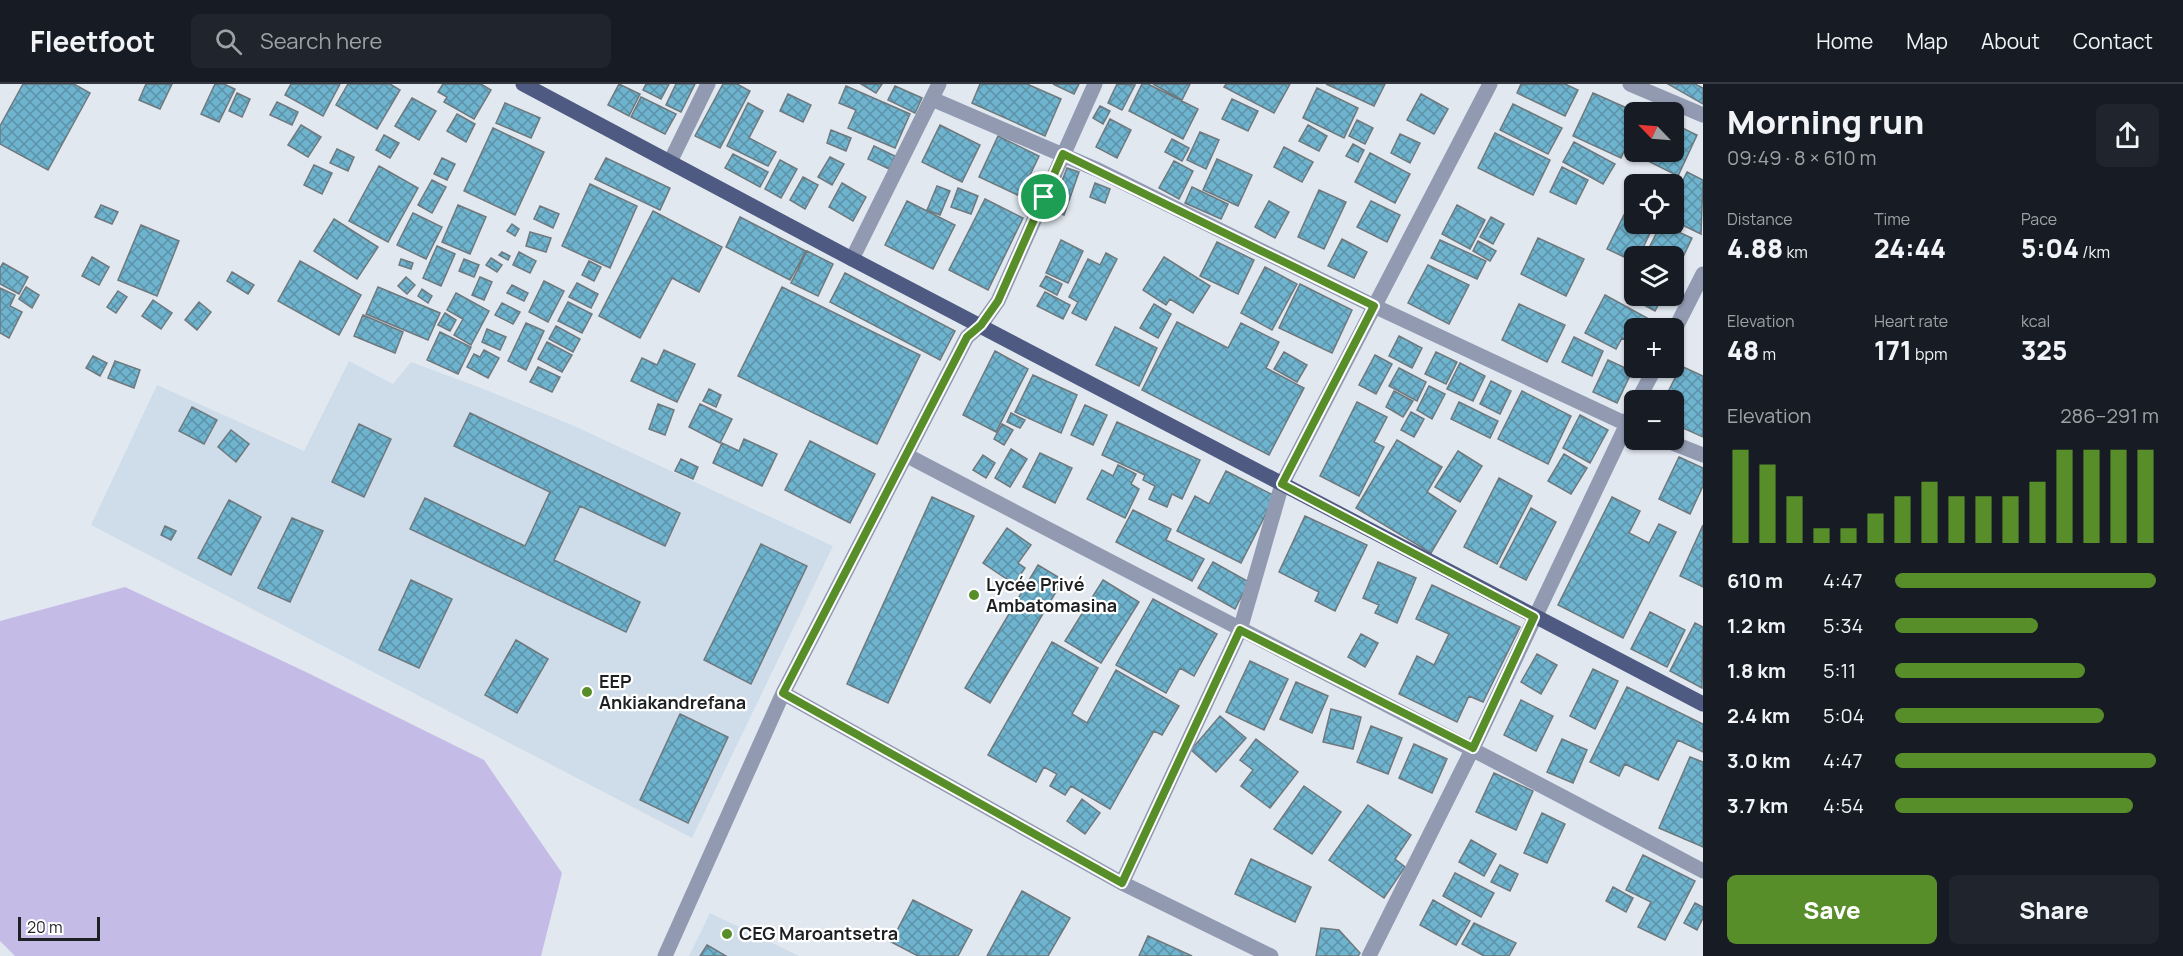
<!DOCTYPE html>
<meta charset="utf-8">
<style>
body{margin:0;font-family:Manrope,sans-serif;background:#20242c;color:#f1f3f6;height:100vh;display:flex;flex-direction:column;font-size:22px;white-space:nowrap}
*{box-sizing:border-box;margin:0}
p{font-size:20px;color:#9ea1a6}
.icon{flex:none;width:33px;height:33px;fill:none;stroke:currentColor;stroke-width:2;stroke-linecap:round;stroke-linejoin:round}
.map{position:relative;flex:1;overflow:hidden}
.drawer{display:flex;flex-direction:column;background:#171b24;width:480px}
.drawer>*{flex:none}
.needle{width:39px;rotate:295deg}
.buttons{position:absolute;left:1624px;top:18px;display:grid;gap:12px}
.buttons a{display:grid;place-items:center;width:60px;height:60px;border-radius:9px;background:#171b24;box-shadow:0 2px 4px #0004;font-size:30px}
.scale{position:absolute;left:18px;bottom:15px;width:82px;box-sizing:border-box;padding-left:6px;border:3px solid #1e2123;border-top:0;font-size:16px;line-height:21px;white-space:nowrap;color:#1e2123;-webkit-text-stroke:4px #fff;paint-order:stroke}
.pin{position:absolute;display:grid;place-items:center;width:51px;height:51px;color:#fff;margin:-26px;border:3px solid #fff;border-radius:50%;box-shadow:0 2px 6px #0007}
.round{display:grid;place-items:center;flex:none;width:63px;height:63px;border-radius:9px;background:#20242c}
.summary{display:flex;align-items:center;justify-content:space-between;height:102px;padding:0 24px}
h1{font-size:33px;font-weight:800;line-height:45px}
.stats{display:grid;grid-template-columns:repeat(3,1fr);gap:9px;height:102px;padding:6px 24px}
.stats div{display:grid;align-content:center}
.stats b{font-size:26px;font-weight:800}
.stats small{font-size:16px;font-weight:400}
.stats p{font-size:16px}
.chart{height:168px;padding:12px 24px}
.chart p{display:flex;justify-content:space-between}
.chart svg{width:100%;height:108px;margin-top:6px;stroke:#578e29;stroke-width:6}
.action{display:flex;gap:12px;margin-top:auto;padding:12px 24px}
.action a{flex:1;height:69px;border-radius:9px;background:#578e29;color:#fff;font-size:24px;font-weight:800;line-height:69px;text-align:center}
.action a+a{background:#20242c;color:#f1f3f6}
ul{padding:0 24px;list-style:none;font-size:20px}
li{display:grid;grid-template-columns:96px 72px 1fr;align-items:center;height:45px}
li i{height:15px;border-radius:8px;background:#578e29}
header{display:flex;align-items:center;gap:36px;box-sizing:border-box;height:84px;padding:0 30px;background:#171b24;border-bottom:2px solid #363941}
header strong{font-size:28px}
nav{display:flex;gap:33px;margin-inline-start:auto;font-size:21px}
.search{width:420px;height:54px;background:#20242c;display:flex;align-items:center;gap:15px;box-sizing:border-box;padding:0 21px;border-radius:9px;color:#9ea1a6;font-size:22px}
main{display:flex;flex:1;min-height:0}
.map>svg:first-child{display:block}
.built{fill:#cfddea}
.pitch{fill:#c4bbe7}
.building{fill:url(#building-cross-hatch);stroke:#6f787d;stroke-width:1.5}
.lines{fill:none;stroke-linecap:round;stroke-linejoin:round}
.minor{stroke:#929ab2;stroke-width:15}
.major{stroke:#4e5a82;stroke-width:15}
.route-casing{stroke:#fff;stroke-width:12}
.route{stroke:#578e29;stroke-width:8}
.poi-dot{fill:#578e29;stroke:#fff;stroke-width:2}
.labels{text-anchor:middle;stroke-width:4.5;stroke-linejoin:round;paint-order:stroke}
.poi-label{font-size:18px;font-weight:bold;fill:#1e2123;stroke:#fff;text-anchor:start}
</style>
<header>
<strong>Fleetfoot</strong>
<div class="search"><svg class="icon" aria-label="search" viewBox="0 0 24 24"><circle cx="10" cy="10" r="6"/><path d="M15 15l6 6"/></svg>Search here</div>
<nav><a>Home</a><a>Map</a><a>About</a><a>Contact</a></nav>
</header>
<main>
<div class="map">
<svg width="1703" height="872" viewBox="0 0 1703 872">
<defs>
<pattern id="building-cross-hatch" width="8" height="8" patternUnits="userSpaceOnUse" patternTransform="scale(1.5)"><rect width="8" height="8" fill="#6fb4cf"/><path d="M0 0l8 8M0 8l8-8" fill="none" stroke="#5b92a8"/></pattern>
</defs>
<rect width="100%" height="100%" fill="#e1e8f0"/>
<path class="built" d="M349 277 393 300 411 278 481 304 572 341 833 462 692 754 91 441 157 301 304 367Z
M710 829 799 872H689Z"/>
<path class="pitch" d="M125 503 306 588 484 676 562 789 541 872H15L0 857V537Z"/>
<path class="building" d="M23 0H74L90 9 48 86 0 60V42Z
M146 0H172L160 25 139 16Z
M215 0H224L235 5 219 38 201 30Z
M291 0H340L323 32 285 11Z
M348 0H390L400 6 377 45 336 21Z
M443 0H481L491 6 474 35 444 18 447 13 438 8Z
M619 0 640 10 629 32 608 21Z
M646 0H669L661 15 643 6Z
M676 0H695L681 28 666 21Z
M723 0H737L750 7 720 64 695 52Z
M861 0H882L876 9Z
M980 0H1027L1061 15 1045 52 972 19Z
M1053 0H1079L1074 10Z
M1117 0 1135 1 1122 26 1108 19Z
M1142 0H1148L1198 25 1183 55 1129 27Z
M1153 0H1190L1182 16Z
M1226 0H1290L1274 29 1224 3Z
M1326 0H1385L1374 22Z
M1521 0H1565L1578 6 1565 32 1517 9Z
M1668 0H1695L1703 4V20Z
M846 2 910 30 895 64 848 44 856 26 839 19Z
M895 2 922 14 915 29 888 16Z
M1317 4 1358 24 1344 54 1303 34Z
M237 9 250 15 242 33 229 27Z
M1593 9 1636 28 1635 43 1621 74 1573 52Z
M788 10 811 21 803 38 780 27Z
M1421 10 1448 25 1434 50 1407 36Z
M641 13 676 30 665 50 631 33Z
M412 14 436 27 419 56 395 42Z
M1232 15 1258 27 1248 47 1222 35Z
M277 18 298 28 292 41 270 31Z
M505 19 540 34 531 54 496 39Z
M748 19 763 27 749 54 776 68 768 82 727 62Z
M1513 20 1562 44 1548 70 1500 46Z
M1100 22 1110 27 1103 40 1093 34Z
M457 30 475 40 466 58 447 47Z
M1110 35 1131 46 1117 74 1096 63Z
M1357 36 1373 44 1365 60 1349 52Z
M1674 40 1697 51 1678 92 1636 71 1638 68H1674Z
M301 41 321 53 308 73 288 61Z
M940 41 980 61 962 98 922 78Z
M1308 41 1327 52 1319 67 1299 57Z
M493 44 544 68 515 131 464 107Z
M831 46 851 54 846 67 827 59Z
M1200 48 1219 56 1206 85 1187 76Z
M1495 49 1550 76 1533 111 1478 84Z
M1400 50 1420 59 1410 79 1391 69Z
M384 51 399 59 390 74 376 66Z
M998 52 1039 72 1020 112 979 93Z
M1172 55 1189 64 1182 77 1165 68Z
M1574 58 1615 80 1603 100 1563 78Z
M1353 60 1364 66 1358 78 1346 72Z
M874 62 895 72 889 85 868 75Z
M1284 63 1313 78 1302 98 1274 83Z
M337 65 354 73 348 87 330 79Z
M1370 69 1410 90 1395 119 1355 98Z
M733 70 768 88 760 103 725 84Z
M830 73 844 80 832 101 818 93Z
M442 74 455 80 447 96 434 90Z
M606 74 670 104 660 126 595 95Z
M1217 75 1252 91 1238 122 1203 106Z
M780 76 797 85 781 114 765 105Z
M1174 77 1193 87 1179 115 1159 104Z
M314 81 332 89 322 110 304 101Z
M379 82 418 104 388 158 349 137Z
M1562 83 1588 96 1576 120 1550 108Z
M1067 84 1079 88 1064 131 1051 126Z
M1687 88 1703 96 1701 150 1674 137V115Z
M803 93 818 101 805 125 790 116Z
M432 96 446 103 432 129 418 121Z
M842 99 866 113 853 137 829 123Z
M1095 99 1110 105 1105 119 1090 113Z
M590 100 637 122 610 184 562 162Z
M937 102 950 107 940 131 927 126Z
M1192 103 1228 120 1221 135 1185 119Z
M958 104 978 112 971 130 951 123Z
M1319 106 1346 118 1324 165 1298 153Z
M985 115 1023 134 988 206 949 186Z
M907 117 955 141 933 185 885 161Z
M1269 117 1289 128 1275 154 1255 143Z
M1371 117 1400 131 1387 158 1357 143Z
M101 121 118 128 112 140 95 133Z
M458 121 486 133 470 170 442 158Z
M1457 121 1485 136 1470 165 1442 150Z
M540 122 559 130 553 144 534 135Z
M653 127 722 163 699 208 672 194 640 254 599 232Z
M413 129 442 143 426 175 397 161Z
M1624 131 1635 136V140L1652 145 1639 172H1635V178L1607 165Z
M740 133 806 167 790 196 726 163Z
M1491 133 1504 140 1493 160 1480 153Z
M334 135 378 163 357 195 314 167Z
M512 140 519 145 515 152 507 147Z
M1661 140 1692 154 1674 192V172H1645Z
M141 141 179 157 157 212 118 196Z
M530 148 551 154 546 168 526 162Z
M1538 154 1584 175 1566 212 1521 190Z
M1342 155 1367 168 1354 194 1328 182Z
M1061 156 1083 167 1068 199 1046 189Z
M1440 156 1486 177 1477 195 1431 174Z
M1478 157 1496 167 1490 177 1473 167Z
M1217 158 1254 176 1238 210 1200 192Z
M437 162 455 170 441 202 423 194Z
M807 167 833 180 818 212 791 199Z
M502 168 510 172 508 176 499 171Z
M519 168 536 177 530 189 513 181Z
M1106 169 1117 175 1086 236 1072 229 1078 218 1069 213 1088 175 1100 181Z
M92 173 109 183 99 201 82 192Z
M1164 173 1210 202 1193 229 1170 215 1166 221 1143 206Z
M491 174 502 181 497 188 486 181Z
M401 175 413 179 411 185 399 181Z
M464 175 479 181 474 193 459 187Z
M300 177 361 211 339 251 278 217Z
M589 177 601 183 594 197 582 191Z
M3 179 28 193 19 210 0 200V184Z
M1428 181 1469 201 1449 240 1408 219Z
M1265 183 1297 200 1272 246 1241 229Z
M232 188 254 201 248 210 227 197Z
M845 189 955 247 940 276 830 218Z
M1046 192 1062 200 1057 211 1040 202Z
M406 193 415 201 407 210 398 202Z
M480 193 492 198 484 216 472 211Z
M544 197 564 207 548 238 529 228Z
M577 199 598 210 591 224 569 213Z
M1300 200 1352 226 1332 269 1279 244Z
M512 201 528 209 524 217 507 209Z
M26 203 39 211 32 224 19 215Z
M378 203 440 229 428 256 366 230Z
M782 203 920 271 877 360 738 292Z
M0 204 15 211 10 222 22 228 9 254 0 249Z
M422 205 432 212 428 219 418 212Z
M1635 206V212H1663L1655 227 1631 214Z
M118 207 127 213 116 229 107 223Z
M1045 208 1070 221 1063 235 1037 222Z
M456 209 489 227 471 261 454 251 463 235 447 226Z
M1605 211 1658 240 1655 244H1635V261L1622 254 1616 265 1585 249Z
M153 216 172 229 161 245 142 232Z
M199 218 211 228 197 246 185 236Z
M568 218 592 230 582 249 558 237Z
M502 219 520 228 513 240 495 231Z
M1154 220 1171 230 1158 254 1140 244Z
M1519 220 1565 241 1547 278 1502 256Z
M445 229 456 236 450 247 438 241Z
M363 231 403 248 395 269 354 252Z
M1177 238 1228 264 1241 239 1279 258 1266 284 1304 304 1269 371 1142 306Z
M526 239 544 247 526 286 508 277Z
M556 242 580 255 573 268 549 255Z
M1115 243 1157 264 1139 302 1096 281Z
M487 245 506 253 500 266 482 258Z
M440 248 471 263 458 290 427 276Z
M1399 252 1422 264 1412 284 1389 272Z
M1574 253 1603 267 1592 292 1562 278Z
M547 258 572 271 562 288 538 275Z
M484 266 499 274 488 294 467 283 474 270 480 273Z
M664 266 695 280 677 318 631 297 642 274 657 281Z
M995 267 1028 285 996 348 963 331Z
M1284 268 1307 281 1297 298 1274 285Z
M1436 268 1457 278 1446 300 1425 290Z
M1375 271 1392 280 1376 310 1359 301Z
M93 272 107 279 100 292 86 284Z
M1608 276 1632 287 1617 319 1593 308Z
M115 277 140 286 134 304 108 294Z
M1460 279 1485 292 1473 317 1447 305Z
M1681 282 1703 292V353L1674 340V316H1664Z
M538 283 560 293 552 308 530 298Z
M1399 284 1426 298 1417 317 1389 302Z
M1033 291 1077 311 1061 349 1015 328Z
M1491 297 1511 307 1500 330 1480 320Z
M1429 302 1445 310 1432 335 1417 326Z
M709 305 721 311 716 323 703 317Z
M1394 307 1413 317 1403 333 1386 323Z
M1522 307 1571 332 1548 380 1498 355Z
M1357 318 1387 333 1374 358 1384 363 1359 412 1320 392Z
M1459 318 1498 337 1490 354 1451 335Z
M658 320 674 326 665 351 649 345Z
M700 320 732 335 720 359 689 343Z
M1085 321 1107 331 1093 361 1071 351Z
M192 323 217 336 204 360 179 347Z
M1411 328 1424 335 1414 353 1401 346Z
M470 329 680 429 665 462 580 422 554 476 640 518 626 548 410 445 425 414 525 462 550 408 454 362Z
M1011 329 1025 336 1020 344 1007 338Z
M1580 331 1608 346 1590 379 1563 364Z
M1117 338 1200 376 1182 415 1172 410 1167 423 1149 415 1155 402 1143 396 1145 391 1102 371Z
M359 340 391 355 364 413 332 398Z
M1002 340 1013 346 1004 361 994 355Z
M231 346 249 360 236 378 218 363Z
M744 355 777 370 762 402 713 379 722 359 739 367Z
M1397 356 1442 383 1427 408 1456 427 1431 469 1356 424Z
M810 357 875 390 850 439 785 406Z
M1011 365 1027 375 1010 403 995 394Z
M1458 367 1482 382 1460 418 1435 403Z
M1040 369 1072 384 1055 419 1023 403Z
M1564 370 1587 384 1571 410 1548 397Z
M983 371 995 379 986 394 973 386Z
M1679 373 1703 384V402L1690 430 1659 415Z
M681 375 698 383 693 395 675 387Z
M1118 381 1136 390 1131 400 1139 405 1125 434 1087 415 1102 386 1113 392Z
M1226 387 1275 412 1241 479 1177 447 1195 412 1209 420Z
M1499 394 1532 412 1497 480 1464 463Z
M932 413 974 432 888 619 847 600Z
M1612 413 1640 427 1629 449 1649 459 1659 440 1676 448 1623 554 1558 521Z
M229 416 261 433 231 491 198 474Z
M1531 424 1556 438 1526 496 1500 483Z
M1133 426 1171 445 1166 456 1204 475 1192 497 1116 458Z
M1305 432 1367 461 1335 527 1315 517 1319 508 1279 488Z
M292 434 323 447 290 518 258 504Z
M1703 441V503L1680 492Z
M165 442 176 447 171 456 161 451Z
M1007 444 1031 461 1018 479 1025 484 1014 500 983 479Z
M761 460 807 482 751 600 704 576Z
M1213 478 1249 498 1235 525 1198 504Z
M1378 478 1416 494 1397 539 1375 529 1379 521 1363 514Z
M1038 481 1063 496 990 619 965 604Z
M411 496 452 515 419 584 379 566Z
M1103 496 1139 518 1101 579 1065 557Z
M1432 501 1520 543 1483 618 1469 612 1457 638 1399 610 1417 572 1434 581 1449 550 1416 535Z
M1153 515 1217 550 1194 592 1180 584 1166 609 1116 581Z
M1650 528 1685 546 1667 583 1631 565Z
M1695 539 1703 543 1702 604 1670 587Z
M1361 550 1378 559 1365 583 1348 573Z
M516 556 548 575 517 629 485 611Z
M1052 558 1098 584 1072 630 1087 639 1116 586 1179 622 1162 651 1154 647 1110 725 1071 702 1065 711 1050 702 1057 690 1044 683 1036 698 988 671Z
M1537 570 1557 581 1541 610 1521 598Z
M1250 577 1288 595 1264 646 1226 628Z
M1593 585 1618 597 1595 645 1570 632Z
M1296 598 1328 612 1312 649 1280 635Z
M1627 603 1703 640V668L1678 656 1658 696 1625 680 1619 692 1590 678Z
M1521 616 1553 632 1536 667 1504 651Z
M1331 625 1361 633 1353 665 1323 658Z
M680 630 728 653 688 739 640 716Z
M1220 632 1246 654 1216 688 1191 666Z
M1371 642 1402 654 1388 690 1357 678Z
M1256 655 1298 688 1270 724 1241 702 1253 686 1240 676Z
M1562 655 1587 666 1573 699 1547 688Z
M1414 660 1447 675 1432 709 1399 694Z
M1690 673 1703 678V763L1659 744Z
M1494 689 1533 707 1516 746 1476 728Z
M1304 702 1341 728 1312 770 1274 745Z
M1082 715 1100 729 1085 750 1067 737Z
M1368 721 1411 751 1395 775 1405 783 1384 814 1329 776Z
M1542 729 1565 740 1547 779 1524 769Z
M1471 756 1496 770 1484 792 1459 778Z
M1643 771 1695 797 1665 856 1638 843 1651 818 1626 806Z
M1251 775 1311 803 1295 838 1235 810Z
M1500 781 1518 790 1510 807 1491 798Z
M1455 789 1494 809 1481 833 1443 812Z
M1613 803 1633 814 1626 828 1606 817Z
M1022 807 1070 834 1048 872H987Z
M913 816 972 846 958 872H918L891 858Z
M1433 816 1470 837 1456 861 1420 841Z
M1695 819 1703 823V834L1697 846 1684 839Z
M1474 839 1516 859 1509 872H1484L1462 860Z
M1321 844 1339 846 1360 869 1358 872H1316Z
M1148 852 1192 872H1139Z
M707 861 726 872H700Z"/>
<g class="lines">
<path class="minor" d="M1630 0 1703 31
M932 15 1098 86 1374 222 1635 344
M670 78 708 0
M852 175 939 0
M1674 247 1703 190
M1638 316 1655 284
M1665 356 1703 371
M906 371C1171 510 1439 646 1703 787
M783 609 1122 799 1271 872
M1122 799 1240 546 1282 400 1490 0
M665 872 783 609 967 253 981 241 998 217 1095 0
M1369 872 1473 664 1635 323"/>
<path class="major" d="M523 0 852 175 1703 620"/>
</g>
<g class="lines">
<defs>
<path id="route" d="M1063 70 1374 222 1282 400 1534 533 1473 664 1240 546 1122 799 783 609 967 253 981 241 998 217Z"/>
</defs>
<use href="#route" class="route-casing"/>
<use href="#route" class="route"/>
</g>
<g class="poi-dot">
<circle cx="974" cy="511" r="6"/>
<circle cx="587" cy="608" r="6"/>
<circle cx="727" cy="850" r="6"/>
</g>
<g class="labels">
<g class="poi-label">
<text x="986" y="507">Lycée Privé<tspan x="986" dy="21">Ambatomasina</tspan></text>
<text x="599" y="604">EEP<tspan x="599" dy="21">Ankiakandrefana</tspan></text>
<text x="739" y="856">CEG Maroantsetra</text>
</g>
</g>
</svg>
<div class="buttons">
<a><svg class="needle" viewBox="-14 -14 28 28"><path d="M0-13l5 13h-10z" fill="#e53935"/><path d="M0 13l5-13h-10z" fill="#9ea1a6"/></svg></a>
<a><svg class="icon" aria-label="locate" viewBox="0 0 24 24"><circle cx="12" cy="12" r="6"/><path d="M12 2v4M12 18v4M2 12h4M18 12h4"/></svg></a>
<a><svg class="icon" aria-label="layers" viewBox="0 0 24 24"><path d="M12 4l9 5-9 5-9-5zM3 14l9 5 9-5"/></svg></a>
<a>+</a>
<a>−</a>
</div>
<div class="scale">20 m</div>
<div class="pin" style="left:1044px;top:113px;background:#1e9e55"><svg class="icon" aria-label="arrive" viewBox="0 0 24 24"><path d="M6 21V4h12l-3 4 3 4H6"/></svg></div>
</div>
<section class="drawer">
<div class="summary"><div><h1>Morning run</h1><p>09:49 · 8 × 610 m</p></div><a class="round"><svg class="icon" aria-label="share" viewBox="0 0 24 24"><path d="M12 15V3M7 8l5-5 5 5M5 13v7h14v-7"/></svg></a></div>
<div class="stats">
<div><p>Distance</p><b>4.88<small> km</small></b></div>
<div><p>Time</p><b>24:44</b></div>
<div><p>Pace</p><b>5:04<small> /km</small></b></div>
</div>
<div class="stats">
<div><p>Elevation</p><b>48<small> m</small></b></div>
<div><p>Heart rate</p><b>171<small> bpm</small></b></div>
<div><p>kcal</p><b>325</b></div>
</div>
<div class="chart"><p><span>Elevation</span>286–291 m</p>
<svg viewBox="0 0 160 44" preserveAspectRatio="none"><path d="M5 44V6M15 44V12M25 44V25M35 44V38M45 44V38M55 44V32M65 44V25M75 44V19M85 44V25M95 44V25M105 44V25M115 44V19M125 44V6M135 44V6M145 44V6M155 44V6"/></svg>
</div>
<ul>
<li><b>610 m</b>4:47<i style="width:99%"></i></li>
<li><b>1.2 km</b>5:34<i style="width:54%"></i></li>
<li><b>1.8 km</b>5:11<i style="width:72%"></i></li>
<li><b>2.4 km</b>5:04<i style="width:79%"></i></li>
<li><b>3.0 km</b>4:47<i style="width:99%"></i></li>
<li><b>3.7 km</b>4:54<i style="width:90%"></i></li>
</ul>
<div class="action"><a>Save</a><a>Share</a></div>
</section>
</main>
